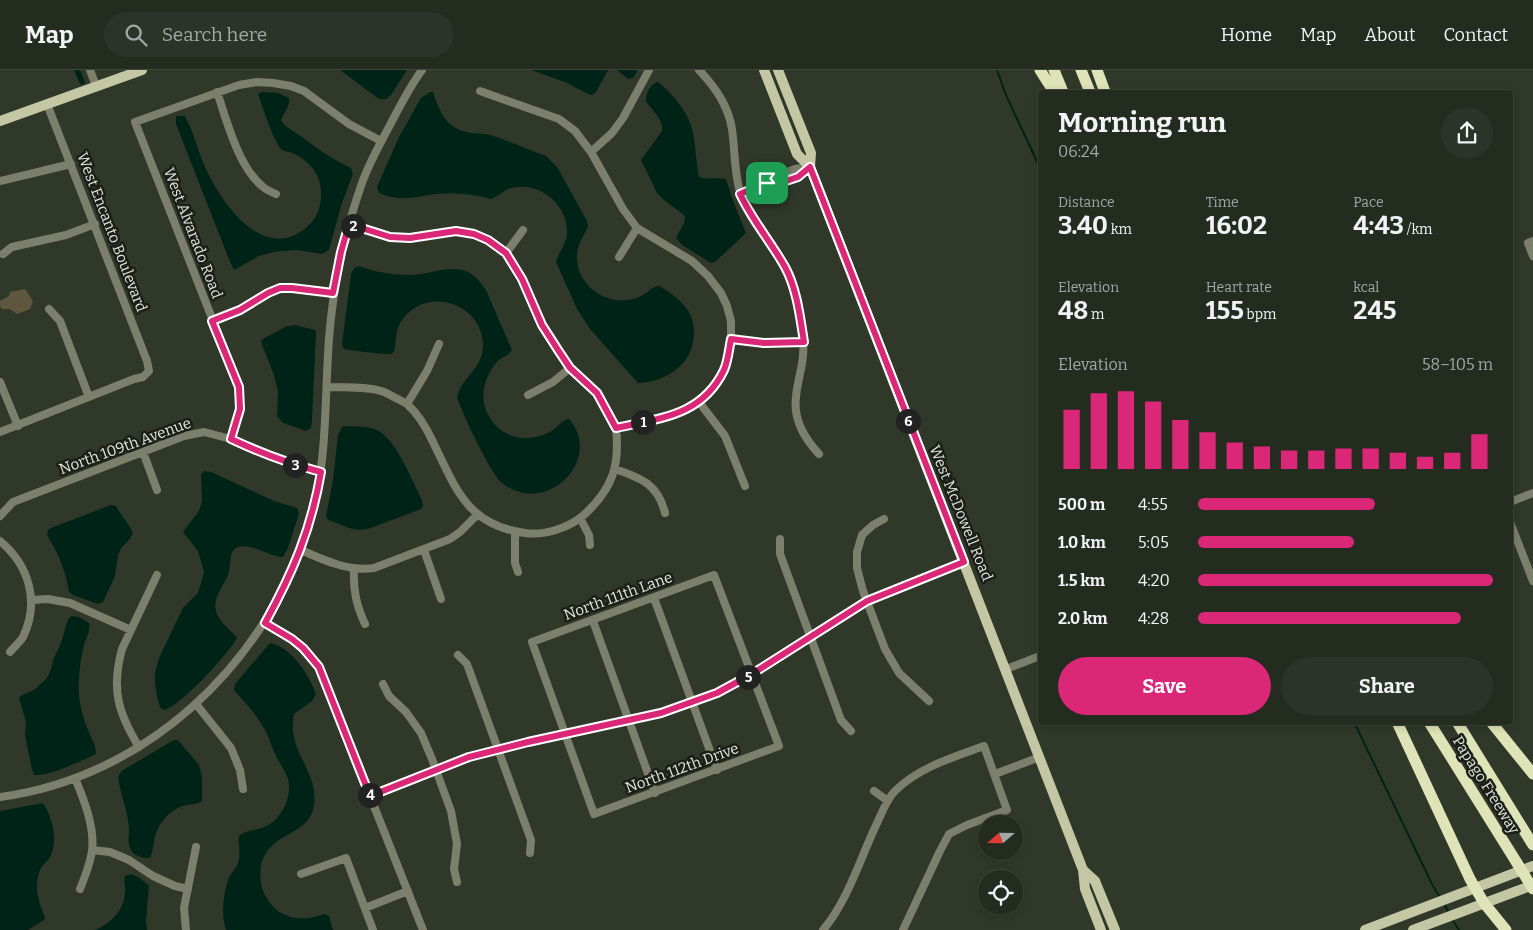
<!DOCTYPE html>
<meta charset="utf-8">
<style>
body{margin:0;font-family:Bitter,serif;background:#2c3328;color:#f1f3f6;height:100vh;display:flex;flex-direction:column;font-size:19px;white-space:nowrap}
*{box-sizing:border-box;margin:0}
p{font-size:16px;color:#a3a7a4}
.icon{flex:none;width:28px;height:28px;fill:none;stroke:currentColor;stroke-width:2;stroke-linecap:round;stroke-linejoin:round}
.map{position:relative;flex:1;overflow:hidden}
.side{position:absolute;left:1038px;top:20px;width:475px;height:635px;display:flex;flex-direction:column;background:#242b1f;border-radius:5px;box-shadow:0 2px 8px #0003,0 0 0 1px #41473d}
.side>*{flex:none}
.needle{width:32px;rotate:250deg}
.tools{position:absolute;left:978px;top:745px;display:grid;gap:10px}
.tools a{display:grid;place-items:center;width:45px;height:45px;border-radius:50%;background:#242b1f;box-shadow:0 2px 8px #0003,0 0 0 1px #41473d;font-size:25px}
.pin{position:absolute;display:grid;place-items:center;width:42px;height:42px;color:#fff;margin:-21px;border-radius:10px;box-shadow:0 2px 8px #0006}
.km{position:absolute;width:25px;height:25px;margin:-12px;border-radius:50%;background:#222;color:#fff;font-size:14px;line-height:25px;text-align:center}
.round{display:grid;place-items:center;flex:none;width:52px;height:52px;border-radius:26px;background:#2c3328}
.head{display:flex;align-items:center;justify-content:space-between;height:85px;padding:0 20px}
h1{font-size:28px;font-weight:700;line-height:38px}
.figures{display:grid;grid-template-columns:repeat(3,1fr);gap:8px;height:85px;padding:5px 20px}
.figures div{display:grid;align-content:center}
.figures b{font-size:25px;font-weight:700}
.figures small{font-size:14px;font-weight:400}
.figures p{font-size:14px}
.chart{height:140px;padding:10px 20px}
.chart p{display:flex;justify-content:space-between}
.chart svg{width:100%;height:90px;margin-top:5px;stroke:#db2777;stroke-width:6}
.primary-button{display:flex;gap:10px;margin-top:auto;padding:10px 20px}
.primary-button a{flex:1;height:58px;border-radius:30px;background:#db2777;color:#fff;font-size:20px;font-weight:700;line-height:58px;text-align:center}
.primary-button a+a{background:#2c3328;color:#f1f3f6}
ul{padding:0 20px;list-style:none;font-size:16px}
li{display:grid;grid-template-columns:80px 60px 1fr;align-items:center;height:38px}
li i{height:12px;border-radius:6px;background:#db2777}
header{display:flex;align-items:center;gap:30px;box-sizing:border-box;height:70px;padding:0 25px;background:#242b1f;border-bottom:1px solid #41473d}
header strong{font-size:24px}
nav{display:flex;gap:28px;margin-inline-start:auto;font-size:18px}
.search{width:350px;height:45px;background:#2c3328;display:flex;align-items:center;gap:12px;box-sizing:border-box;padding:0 18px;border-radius:28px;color:#a3a7a4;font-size:19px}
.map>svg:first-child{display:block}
.green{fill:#5e573e}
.water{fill:#002318}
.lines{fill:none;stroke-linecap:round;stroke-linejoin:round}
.stream{stroke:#002318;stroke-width:2}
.canal{stroke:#002318;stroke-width:5.5}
.minor{stroke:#7d7f6d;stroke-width:8}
.major{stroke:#c3c7a3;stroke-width:10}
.highway{stroke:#dee4b7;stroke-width:11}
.highway-bridge{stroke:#dee4b7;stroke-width:11}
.route-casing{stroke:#fff;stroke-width:10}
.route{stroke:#db2777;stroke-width:6}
.labels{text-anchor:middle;stroke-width:5;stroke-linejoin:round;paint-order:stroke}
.street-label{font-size:15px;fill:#e1e7dc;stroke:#1b1f17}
</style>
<header>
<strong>Map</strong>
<div class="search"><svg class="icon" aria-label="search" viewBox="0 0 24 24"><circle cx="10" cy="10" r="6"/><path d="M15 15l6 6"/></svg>Search here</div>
<nav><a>Home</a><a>Map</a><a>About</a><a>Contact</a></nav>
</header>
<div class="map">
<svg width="1533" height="860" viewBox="0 0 1533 860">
<rect width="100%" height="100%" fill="#303929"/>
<path class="green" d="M25 219 33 231 30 239 17 244 10 239H2L0 236V231L9 226 10 222Z"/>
<path class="water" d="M340 0H407L391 25 386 29H379Z
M531 0H608L596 22 592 25 588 24 565 12Z
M617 0H638L633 8 628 9Z
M658 12C675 26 691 45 694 68 696 81 696 94 699 107 708 110 717 107 726 109L732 128 746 163 715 192 711 193 682 175 676 168 684 153 685 146 664 130 657 123 641 90 662 61C664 49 651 40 646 31 646 23 650 14 658 12Z
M262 22 278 23 289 28V34L281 50C285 58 295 61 302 67 318 79 333 90 351 98L353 104 341 136 329 180 322 184 297 180 273 182 259 186 234 200 230 192 176 54V46H185C194 63 198 82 206 99 222 134 264 194 307 157 320 146 323 130 320 113 316 98 305 89 293 83 290 82 284 81 282 80 274 73 262 35 258 24Z
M430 22H433C440 43 446 59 471 63 477 64 484 63 490 65 509 71 528 79 546 86L557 97 587 151 588 157C583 167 578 173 577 185 575 212 602 234 628 230 634 229 641 227 646 223 651 220 653 216 659 216 668 221 680 229 686 238 692 245 694 255 694 264 693 294 667 312 638 313L590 259 577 239 556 192C558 182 566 177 567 163 568 133 537 109 508 119 502 122 497 127 491 129 473 124 455 122 436 124 416 127 399 132 379 123L377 117 399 67 421 28Z
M359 196C375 202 392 205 409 205 441 204 464 185 486 220L512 280C509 285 505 286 500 289 494 294 490 301 487 308 473 340 501 375 536 367 540 366 546 364 550 362 557 358 561 350 569 349 605 390 544 449 501 412 496 408 494 402 490 397 478 375 466 351 457 328 461 307 484 299 483 274 481 231 423 215 400 253 394 264 397 273 394 282 392 283 391 284 390 284 387 285 348 280 344 279L342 274 351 204 354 198Z
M294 255 315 260 316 262 312 350 311 358 306 361 283 353 277 346 278 322 274 305 261 272 263 269 285 257Z
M347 356C356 357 366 356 374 359 395 365 412 411 422 430L423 437 421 439 368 459 359 460 349 458 334 452 328 450 326 446 333 410 338 365 342 357Z
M204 401 211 402 274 431 297 438 299 444 288 478 283 487C268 486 253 473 238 477 227 481 232 496 228 505 223 517 211 529 217 544 221 554 231 560 237 568 228 584 181 636 164 640L160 637 157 627 155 613V603L159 588 183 538 198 523 204 502 198 481 183 462 199 441 202 431 201 404Z
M111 435 116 436C121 446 129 454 133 463L130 469 122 477 118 485 115 506 103 532 98 534 73 525 69 522C65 499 59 485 47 465L48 460 51 458Z
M72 546 79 547 89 553C91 561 86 568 84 575 80 591 78 609 79 625 80 637 84 651 89 662 92 670 96 675 96 684 83 690 48 707 34 705L32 700 25 665 26 652 19 629 20 626 34 620 47 608 51 599 53 590 61 573 68 549Z
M271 573C292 578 309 605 316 624L312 631 294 644C286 682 319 700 314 735 309 768 269 760 261 796 260 803 260 811 262 818 266 829 273 839 283 844 298 851 309 849 324 844L329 846 333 860H226C221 844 223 826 228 810 230 804 236 799 238 793 241 783 238 775 239 766 249 758 262 762 274 751 285 741 292 723 288 709 285 701 281 695 277 688 272 679 270 669 265 660 257 645 245 632 234 620L235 614 269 574Z
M174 670H178L199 695 202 707V731C194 736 194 733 187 735 174 737 162 749 157 761 153 770 154 779 150 788 144 788 137 787 132 782 127 774 129 768 129 759 128 741 120 724 118 706L123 700Z
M43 733C52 746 58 770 51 785 49 790 44 793 41 798 33 814 38 831 45 847L44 850 28 860H0V741Z
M131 804 140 808 149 816 146 851 147 860H95C111 853 124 841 125 822 126 816 123 812 125 806Z"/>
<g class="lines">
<path class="stream" d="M997 0 1006 25 1040 98
M1354 652 1431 812 1440 828
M1444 834 1449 843
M1452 849 1459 860"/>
<path class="canal" d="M77 0 82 12"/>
<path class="minor" d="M90 0 96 16
M699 0C715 17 728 35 732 59 735 80 734 101 740 122 748 150 771 172 785 197 793 213 796 231 800 248 803 260 804 273 803 286 802 299 797 313 796 327 793 349 804 368 819 384
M217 22C227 51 238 96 262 116 266 120 272 122 276 124
M591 82 612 63 623 48 649 0
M0 111 71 94
M767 113C783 117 797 107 810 97
M741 123 767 113 774 107 795 99 810 97
M349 154 390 167 410 168 456 161 474 164 488 170 506 183 522 209 542 255 557 280 570 298 597 323 616 358
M1533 171 1528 173 1533 186
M506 183 523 160
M3 184 12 177 66 165 95 154
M619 187 637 158
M49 239 60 251 89 327
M212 251 240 240 268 223 280 218H292L333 223
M731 269 763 273 804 272
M0 312 18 356
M327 317C345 318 367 316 384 322 389 324 393 327 398 329 401 331 405 332 408 335 419 345 427 359 433 372 456 419 467 455 525 463 545 466 571 457 585 444 613 418 620 395 616 358L675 344 699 332 713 317 725 299 731 269V251L727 236 721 223 708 206 692 191 637 158 623 139 591 82 575 61 559 49 480 21
M528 325 553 312 570 298
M699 332 725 366 745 416
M407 334 427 301 439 274
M0 362 134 309 143 307 149 301 147 291 47 34
M231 369 240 339 239 317 135 52 239 15 257 12 273 13 291 16 304 21 349 54 381 71
M143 382 157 420
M615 399C641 408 658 414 665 443
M1510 432 1533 423
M0 446 13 432 184 366 204 362 231 369 268 386 291 394 321 402
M580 448 589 465 590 475
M884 449 873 455 862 465 857 482V498L863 521 885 579 899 603 929 631
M1510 452 1533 511
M515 462V493L518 502
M780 469V484L841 650 851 661
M0 471C29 495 40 532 23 567 20 572 14 577 10 582
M301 480C323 490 350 502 374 498L450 469 460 462 477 445
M424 480 441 529
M354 498C353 519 356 535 365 554
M714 505 779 676 594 744 532 572Z
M654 528 717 700
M32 530 48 529 70 533 131 560
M593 551 655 723
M265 553C289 567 301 575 319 597L423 860
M458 585 467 594 531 770 530 783
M1006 599 1040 586
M383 614 389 626 406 642 421 663 432 689 451 741 457 774 454 799 457 812
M196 634 231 678 240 700 243 719
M139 677C118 643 111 619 122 579L157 505
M995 704 1040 687
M75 708C84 730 95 757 92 781 90 794 85 807 80 819
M874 721 888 731
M370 726 469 687 528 672 661 643 717 623 752 604 867 531 964 492
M0 727C144 708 265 596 307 459 310 449 314 439 316 428 327 376 325 322 329 269 333 215 344 164 362 113 369 93 380 74 390 55 400 36 409 18 422 0
M92 780 110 782 129 790 153 806 175 816 188 819
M301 804 346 788 373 860
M365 838 408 821
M186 860 184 838 196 777
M823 860C848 831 861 786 878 751 883 740 887 729 895 721 919 697 954 687 984 676L1007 740 967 755 949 764 940 781 903 860"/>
<path class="major" d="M764 0 797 84 810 97 1083 800 1085 819 1101 860
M778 0 811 83 810 97
M0 51 142 0
M1083 800 1095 811 1115 860
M1365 860 1533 796
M1413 860 1533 815"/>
<path class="highway" d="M1040 0 1054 22
M1054 0 1063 22
M1081 0 1090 22
M1097 0 1105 22
M1397 652 1470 809 1484 833 1506 860
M1429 652 1517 793
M1457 652 1533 775
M1491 652 1533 704"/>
<path class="highway-bridge" d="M1517 793 1533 819"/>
</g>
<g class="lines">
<defs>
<path id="route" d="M810 97 964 492 867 531 752 604 717 623 661 643 528 672 469 687 370 726 319 597 303 578 292 569 265 553C293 502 311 460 321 402 287 393 263 384 231 369L240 339 239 317 212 251 240 240 268 223 280 218H292L333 223 341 182 349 154 390 167 410 168 456 161 474 164 488 170 506 183 522 209 542 255 558 280 570 298 597 323 616 358C660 348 702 346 724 300 728 291 729 279 731 269L764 273 804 272C800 247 797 219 785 197 771 172 752 150 740 124L767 113 775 115 783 112 798 107Z"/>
</defs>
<use href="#route" class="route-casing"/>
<use href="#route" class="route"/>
</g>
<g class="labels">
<g class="street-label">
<text transform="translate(112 162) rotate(69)" y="5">West Encanto Boulevard</text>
<text transform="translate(193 163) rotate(69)" y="5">West Alvarado Road</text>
<text transform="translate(125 376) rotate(-20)" y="5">North 109th Avenue</text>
<text transform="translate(961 443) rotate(68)" y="5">West McDowell Road</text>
<text transform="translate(618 526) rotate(-20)" y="5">North 111th Lane</text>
<text transform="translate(682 698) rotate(-20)" y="5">North 112th Drive</text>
<text transform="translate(1486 715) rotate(58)" y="5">Papago Freeway</text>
</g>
</g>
</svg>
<div class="tools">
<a><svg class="needle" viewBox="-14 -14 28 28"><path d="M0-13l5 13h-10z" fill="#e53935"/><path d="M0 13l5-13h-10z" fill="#a3a7a4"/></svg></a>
<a><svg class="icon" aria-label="locate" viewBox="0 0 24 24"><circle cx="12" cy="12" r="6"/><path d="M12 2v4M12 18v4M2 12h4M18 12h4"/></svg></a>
</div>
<div class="pin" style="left:767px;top:113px;background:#1e9e55"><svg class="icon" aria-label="arrive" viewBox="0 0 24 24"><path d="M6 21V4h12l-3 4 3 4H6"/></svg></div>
<b class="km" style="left:643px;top:352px">1</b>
<b class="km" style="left:353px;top:156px">2</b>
<b class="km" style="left:295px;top:395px">3</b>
<b class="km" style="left:370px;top:725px">4</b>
<b class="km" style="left:748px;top:607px">5</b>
<b class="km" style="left:908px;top:351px">6</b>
<section class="side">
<div class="head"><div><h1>Morning run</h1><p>06:24</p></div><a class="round"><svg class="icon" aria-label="share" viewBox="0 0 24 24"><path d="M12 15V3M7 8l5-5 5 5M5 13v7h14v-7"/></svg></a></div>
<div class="figures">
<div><p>Distance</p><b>3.40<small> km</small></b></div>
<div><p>Time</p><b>16:02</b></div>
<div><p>Pace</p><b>4:43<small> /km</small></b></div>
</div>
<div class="figures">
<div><p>Elevation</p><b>48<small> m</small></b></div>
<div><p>Heart rate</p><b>155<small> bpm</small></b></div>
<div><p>kcal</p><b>245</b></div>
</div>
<div class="chart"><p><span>Elevation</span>58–105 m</p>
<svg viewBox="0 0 160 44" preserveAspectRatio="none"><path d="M5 44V15M15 44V7M25 44V6M35 44V11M45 44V20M55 44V26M65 44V31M75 44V33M85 44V35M95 44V35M105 44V34M115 44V34M125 44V36M135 44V38M145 44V36M155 44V27"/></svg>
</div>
<ul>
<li><b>500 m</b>4:55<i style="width:60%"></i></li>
<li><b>1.0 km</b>5:05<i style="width:53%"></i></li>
<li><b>1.5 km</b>4:20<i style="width:100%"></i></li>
<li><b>2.0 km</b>4:28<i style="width:89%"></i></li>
</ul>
<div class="primary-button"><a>Save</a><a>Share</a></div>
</section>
</div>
